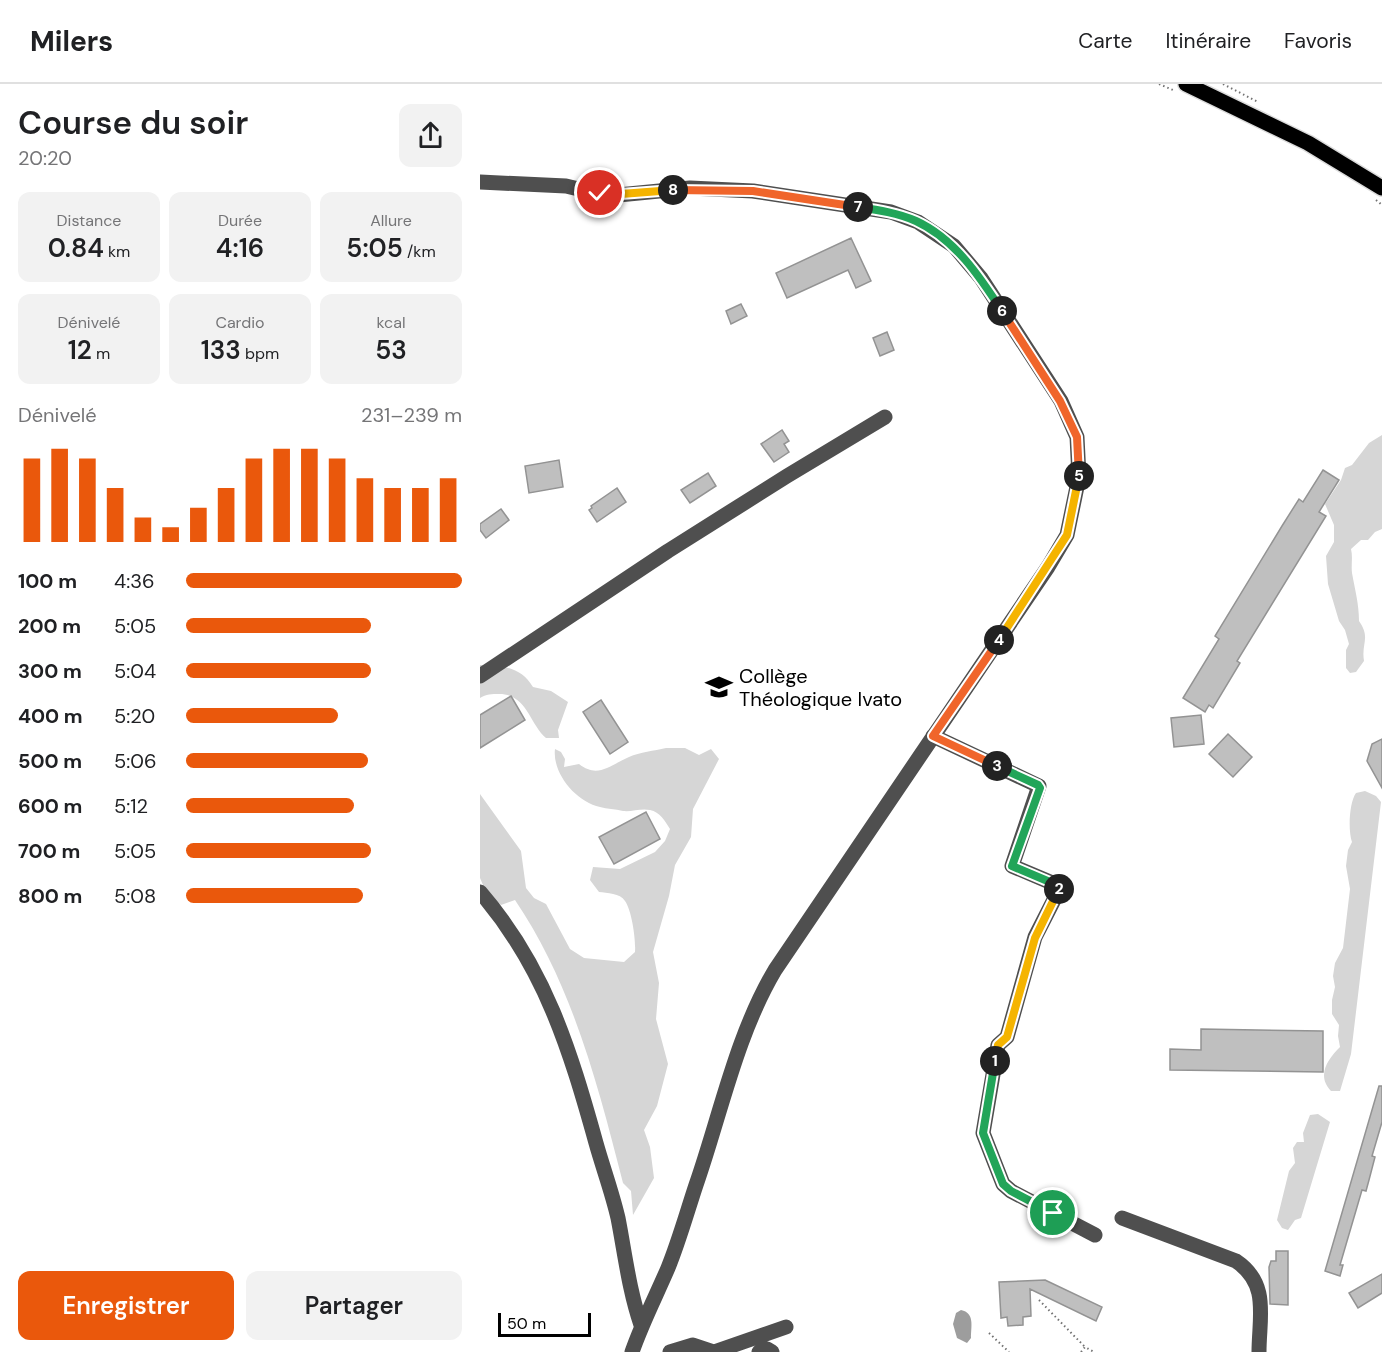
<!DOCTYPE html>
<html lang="fr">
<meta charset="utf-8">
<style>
body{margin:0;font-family:"DM Sans",sans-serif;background:#f2f2f2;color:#202124;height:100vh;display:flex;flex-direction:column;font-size:22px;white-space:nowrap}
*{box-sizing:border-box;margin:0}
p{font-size:20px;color:#757577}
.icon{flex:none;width:33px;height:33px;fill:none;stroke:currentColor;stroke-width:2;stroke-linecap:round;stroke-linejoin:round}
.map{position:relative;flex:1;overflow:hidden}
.sheet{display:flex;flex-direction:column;background:#fff;width:480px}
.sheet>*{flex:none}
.scale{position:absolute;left:18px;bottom:15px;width:93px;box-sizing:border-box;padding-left:6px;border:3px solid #000;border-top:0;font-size:16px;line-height:21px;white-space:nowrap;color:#000;-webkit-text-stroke:4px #fff;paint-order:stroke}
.pin{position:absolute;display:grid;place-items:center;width:51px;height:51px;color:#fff;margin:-26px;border:3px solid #fff;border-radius:50%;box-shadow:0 2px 6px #0007}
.km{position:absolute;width:30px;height:30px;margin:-15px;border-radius:50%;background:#222;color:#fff;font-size:16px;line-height:30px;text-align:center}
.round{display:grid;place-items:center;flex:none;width:63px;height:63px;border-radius:12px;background:#f2f2f2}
.overview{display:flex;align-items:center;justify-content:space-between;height:102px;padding:0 18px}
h1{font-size:33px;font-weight:600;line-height:45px}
.stats{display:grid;grid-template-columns:repeat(3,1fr);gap:9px;height:102px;padding:6px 18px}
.stats div{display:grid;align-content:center;border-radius:12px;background:#f2f2f2;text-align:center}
.stats b{font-size:26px;font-weight:600}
.stats small{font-size:16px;font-weight:400}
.stats p{font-size:16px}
.chart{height:168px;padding:12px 18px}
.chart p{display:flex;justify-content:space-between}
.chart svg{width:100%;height:108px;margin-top:6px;stroke:#ea580c;stroke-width:6}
.cta{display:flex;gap:12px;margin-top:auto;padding:12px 18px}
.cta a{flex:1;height:69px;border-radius:12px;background:#ea580c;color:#fff;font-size:24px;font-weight:600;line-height:69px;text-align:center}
.cta a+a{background:#f2f2f2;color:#202124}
ul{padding:0 18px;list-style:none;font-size:20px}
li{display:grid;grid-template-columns:96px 72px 1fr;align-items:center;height:45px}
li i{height:15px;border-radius:8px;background:#ea580c}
header{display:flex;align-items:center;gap:36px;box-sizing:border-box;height:84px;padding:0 30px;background:#fff;border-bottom:2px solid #e0e0e0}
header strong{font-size:28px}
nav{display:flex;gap:33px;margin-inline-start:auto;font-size:21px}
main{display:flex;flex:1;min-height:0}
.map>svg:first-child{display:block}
.green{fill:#d6d6d6}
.water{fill:#9d9d9d}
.building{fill:#bfbfbf;stroke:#939393;stroke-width:1.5}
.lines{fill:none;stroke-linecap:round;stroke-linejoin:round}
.major-casing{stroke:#dbdbdb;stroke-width:18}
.path{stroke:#717171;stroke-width:2;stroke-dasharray:1.5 3;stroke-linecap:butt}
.minor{stroke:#4f4f4f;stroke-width:15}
.major{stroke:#000;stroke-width:15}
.split-1-casing{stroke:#fff;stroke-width:12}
.split-2-casing{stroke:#fff;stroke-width:12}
.split-3-casing{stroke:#fff;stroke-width:12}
.split-4-casing{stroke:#fff;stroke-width:12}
.split-5-casing{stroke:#fff;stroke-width:12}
.split-6-casing{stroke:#fff;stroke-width:12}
.split-7-casing{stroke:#fff;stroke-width:12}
.split-8-casing{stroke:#fff;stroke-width:12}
.split-9-casing{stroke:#fff;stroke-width:12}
.split-1{stroke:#22a559;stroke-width:8}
.split-2{stroke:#f5b400;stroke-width:8}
.split-3{stroke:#22a559;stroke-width:8}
.split-4{stroke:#f0652b;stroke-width:8}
.split-5{stroke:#f5b400;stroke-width:8}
.split-6{stroke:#f0652b;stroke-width:8}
.split-7{stroke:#22a559;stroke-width:8}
.split-8{stroke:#f0652b;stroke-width:8}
.split-9{stroke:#f5b400;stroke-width:8}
.labels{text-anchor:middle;stroke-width:6;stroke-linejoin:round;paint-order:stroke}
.poi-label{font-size:20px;fill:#000;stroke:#fff;text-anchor:start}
</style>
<header>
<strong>Milers</strong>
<nav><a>Carte</a><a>Itinéraire</a><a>Favoris</a></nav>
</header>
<main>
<section class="sheet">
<div class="overview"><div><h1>Course du soir</h1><p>20:20</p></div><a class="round"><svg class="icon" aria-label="share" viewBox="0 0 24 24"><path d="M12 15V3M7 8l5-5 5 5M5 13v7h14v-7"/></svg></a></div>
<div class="stats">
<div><p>Distance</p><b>0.84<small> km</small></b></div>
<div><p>Durée</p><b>4:16</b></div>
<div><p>Allure</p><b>5:05<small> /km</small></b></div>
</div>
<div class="stats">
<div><p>Dénivelé</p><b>12<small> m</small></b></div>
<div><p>Cardio</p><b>133<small> bpm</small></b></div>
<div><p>kcal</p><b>53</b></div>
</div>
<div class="chart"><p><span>Dénivelé</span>231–239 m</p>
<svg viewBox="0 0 160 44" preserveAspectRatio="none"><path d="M5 44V10M15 44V6M25 44V10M35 44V22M45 44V34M55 44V38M65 44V30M75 44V22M85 44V10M95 44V6M105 44V6M115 44V10M125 44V18M135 44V22M145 44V22M155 44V18"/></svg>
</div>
<ul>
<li><b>100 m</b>4:36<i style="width:100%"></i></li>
<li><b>200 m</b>5:05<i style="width:67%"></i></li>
<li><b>300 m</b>5:04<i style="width:67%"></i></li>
<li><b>400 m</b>5:20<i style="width:55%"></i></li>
<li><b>500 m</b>5:06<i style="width:66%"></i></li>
<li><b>600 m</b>5:12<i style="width:61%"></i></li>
<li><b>700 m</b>5:05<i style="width:67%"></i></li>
<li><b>800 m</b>5:08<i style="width:64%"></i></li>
</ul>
<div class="cta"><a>Enregistrer</a><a>Partager</a></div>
</section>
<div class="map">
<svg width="902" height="1268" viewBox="0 0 902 1268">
<rect width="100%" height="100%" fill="#fff"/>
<path class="green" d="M902 351V445L895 448 888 456H881L871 465C873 473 871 481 872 489 875 506 879 520 879 537 891 554 881 559 884 577L876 588 870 589 866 584V566L869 560 865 546 859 537 848 500 846 472 854 458V441L845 420 861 396 865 384 872 381 889 359Z
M0 581C22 581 41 583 53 603L71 607 88 618 78 646 79 654H66C49 639 47 610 19 610 12 610 6 610 0 614Z
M186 664H205L219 671 231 665 239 675 213 725 211 753 195 781 189 812 173 868 179 899 176 935 188 980 177 1022 164 1046 170 1063 174 1094 153 1131 151 1107 143 1099C118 1001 92 900 35 816L21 821 6 808 0 794V710L41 767 46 804 54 814 66 820 90 865 104 874 144 878 155 868C156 856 152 827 145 817 140 809 127 809 119 808L110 796 113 783 140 785 175 768 185 757 190 745C185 737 180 728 170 726 161 724 152 728 143 727 135 725 127 725 120 723 96 718 72 689 75 665L81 668 85 675 84 683 99 680C118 695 130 681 149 673 160 668 174 667 186 664Z
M885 707 896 712 901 718 871 970 860 1007H851C836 991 848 975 860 963L858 952 859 941 852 930V916L855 903 853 892 855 879 863 864 870 805 866 782 868 766 872 758C868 747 869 719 876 709Z
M838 1030 850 1038 821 1134 815 1136 808 1146 802 1144 797 1136 809 1087 815 1079 813 1064 817 1058H824L823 1049 830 1031Z"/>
<path class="water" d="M481 1226C495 1229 491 1242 491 1254L487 1259 477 1254 473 1240 476 1229Z"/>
<path class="building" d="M371 154 391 197 376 204 368 186 307 214 296 189Z
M261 220 267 232 251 240 246 227Z
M407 248 414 266 400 272 393 254Z
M302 346 309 357 304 360 309 368 294 378 281 360Z
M79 376 83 403 49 409 45 382Z
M843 386 859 396 839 428 846 432 757 577 760 579 733 624 729 621 725 628 703 614 739 555 735 552 802 442 819 415 823 418Z
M228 389 236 402 210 419 201 406Z
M137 404 146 418 117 438 109 426 112 424 111 422Z
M21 425 29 436 6 454 0 446V440Z
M31 612 45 636 0 664V631Z
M121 616 148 658 130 670 103 628Z
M721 631 724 660 694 663 691 634Z
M748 650 772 673 753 693 729 670Z
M902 655V704L887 677 892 660Z
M166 728 180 755 134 780 119 753Z
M721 945 843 947V988L690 986V965L721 966Z
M899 1002H902V1038L892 1072 895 1073 889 1096 886 1107 882 1106 860 1181H863L860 1192 845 1187Z
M796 1167H808V1221L790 1220 789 1183 791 1177H796Z
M902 1190V1209L878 1224 869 1209Z
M565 1196 622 1223 616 1237 550 1205 551 1232 543 1233V1241L528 1242 527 1233 521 1234 519 1198Z"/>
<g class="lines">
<defs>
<path id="major" d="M706 0 828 59 902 104"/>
</defs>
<use href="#major" class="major-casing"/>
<path class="path" d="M679 0 693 6
M743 0 778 18
M896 116 902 121
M559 1216 605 1263
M509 1249 529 1268
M601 1268 605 1263 614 1268"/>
<path class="minor" d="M0 98 86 102 128 112 210 104 273 107 411 128 438 138 474 162 501 194 581 317 597 353 599 393 587 451 568 483 295 886C256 952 241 1029 216 1101 207 1128 199 1157 188 1184 176 1212 162 1239 152 1268
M0 592 188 467 307 392 405 333
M453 652 559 702 532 782 577 801 579 806 555 853 527 953 518 961 503 1049 523 1100 531 1107 615 1151
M0 808C65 883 90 966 116 1059 123 1084 132 1108 138 1134 145 1170 149 1206 161 1241
M642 1134 756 1177C790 1200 779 1233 779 1268
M190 1268 213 1261 234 1268 306 1243
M279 1268 287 1265 292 1268"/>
<use href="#major" class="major"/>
</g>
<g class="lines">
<defs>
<path id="split-1" d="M515 977 503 1049 523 1100 531 1107 573 1129"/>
<path id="split-2" d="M515 977 518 961 527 953 555 854 579 805"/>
<path id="split-3" d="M517 682 558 701 560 704 532 782 577 801 579 805"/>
<path id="split-4" d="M517 682 453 652 519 556"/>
<path id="split-5" d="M519 556 587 451 599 392"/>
<path id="split-6" d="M522 227 580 317 597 353 599 392"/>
<path id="split-7" d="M378 123C398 126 418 129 436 137 475 155 500 193 522 227"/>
<path id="split-8" d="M193 106 273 107 378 123"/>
<path id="split-9" d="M120 109 128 111 193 106"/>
</defs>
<use href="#split-1" class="split-1-casing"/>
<use href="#split-2" class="split-2-casing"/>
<use href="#split-3" class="split-3-casing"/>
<use href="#split-4" class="split-4-casing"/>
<use href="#split-5" class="split-5-casing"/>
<use href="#split-6" class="split-6-casing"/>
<use href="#split-7" class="split-7-casing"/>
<use href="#split-8" class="split-8-casing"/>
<use href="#split-9" class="split-9-casing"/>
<use href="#split-1" class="split-1"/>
<use href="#split-2" class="split-2"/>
<use href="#split-3" class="split-3"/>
<use href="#split-4" class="split-4"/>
<use href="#split-5" class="split-5"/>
<use href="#split-6" class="split-6"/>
<use href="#split-7" class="split-7"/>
<use href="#split-8" class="split-8"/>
<use href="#split-9" class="split-9"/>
</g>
<defs>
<symbol id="school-bare" viewBox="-9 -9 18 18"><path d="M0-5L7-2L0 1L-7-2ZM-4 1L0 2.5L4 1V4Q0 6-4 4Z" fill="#000" stroke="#fff" stroke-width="2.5" paint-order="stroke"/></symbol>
</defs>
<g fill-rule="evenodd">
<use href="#school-bare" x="220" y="584" width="38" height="38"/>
</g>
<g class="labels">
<g class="poi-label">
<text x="259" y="599">Collège<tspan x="259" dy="23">Théologique Ivato</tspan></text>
</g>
</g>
</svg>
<div class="scale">50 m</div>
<div class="pin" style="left:573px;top:1129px;background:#1e9e55"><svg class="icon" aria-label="arrive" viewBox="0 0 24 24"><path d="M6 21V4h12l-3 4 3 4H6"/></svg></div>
<div class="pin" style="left:120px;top:109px;background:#d93025"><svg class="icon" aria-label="check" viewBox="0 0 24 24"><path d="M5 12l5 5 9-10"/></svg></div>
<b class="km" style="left:515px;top:977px">1</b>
<b class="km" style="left:579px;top:805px">2</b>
<b class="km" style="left:517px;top:682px">3</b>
<b class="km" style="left:519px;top:556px">4</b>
<b class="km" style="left:599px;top:392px">5</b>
<b class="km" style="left:522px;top:227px">6</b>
<b class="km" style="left:378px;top:123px">7</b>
<b class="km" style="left:193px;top:106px">8</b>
</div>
</main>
